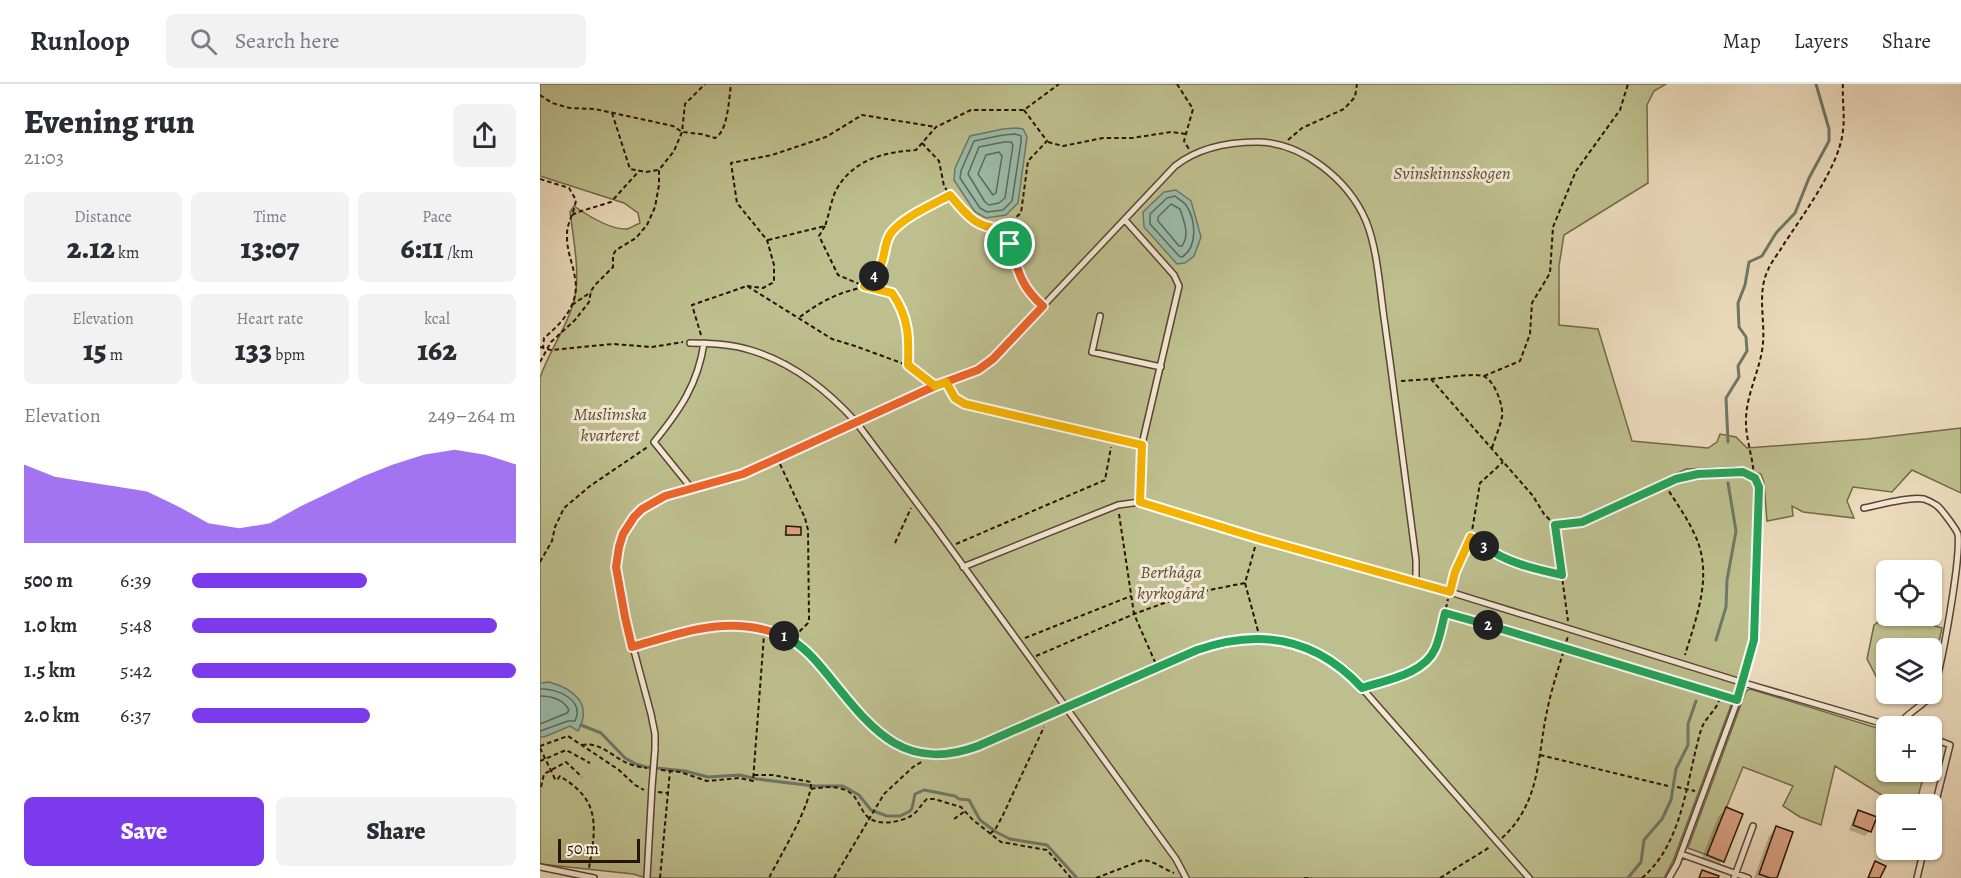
<!DOCTYPE html>
<meta charset="utf-8">
<style>
body{margin:0;font-family:Alegreya,serif;background:#f2f2f3;color:#2b2b33;height:100vh;display:flex;flex-direction:column;font-size:22px;white-space:nowrap}
*{box-sizing:border-box;margin:0}
p{font-size:20px;color:#7c7c81}
.icon{flex:none;width:33px;height:33px;fill:none;stroke:currentColor;stroke-width:2;stroke-linecap:round;stroke-linejoin:round}
.map{position:relative;flex:1;overflow:hidden}
.side{display:flex;flex-direction:column;background:#fff;width:540px}
.side>*{flex:none}
.tools{position:absolute;left:1336px;top:476px;display:grid;gap:12px}
.tools a{display:grid;place-items:center;width:66px;height:66px;border-radius:9px;background:#fff;box-shadow:0 2px 4px #0004;font-size:30px}
.scale{position:absolute;left:18px;bottom:15px;width:82px;box-sizing:border-box;padding-left:6px;border:3px solid #291302;border-top:0;font-size:16px;line-height:21px;white-space:nowrap;color:#291302;-webkit-text-stroke:4px #f3e8d5;paint-order:stroke}
.pin{position:absolute;display:grid;place-items:center;width:51px;height:51px;color:#fff;margin:-26px;border:3px solid #fff;border-radius:50%;box-shadow:0 2px 6px #0007}
.km{position:absolute;width:30px;height:30px;margin:-15px;border-radius:50%;background:#222;color:#fff;font-size:16px;line-height:30px;text-align:center}
.round{display:grid;place-items:center;flex:none;width:63px;height:63px;border-radius:9px;background:#f2f2f3}
.headline{display:flex;align-items:center;justify-content:space-between;height:102px;padding:0 24px}
h1{font-size:33px;font-weight:800;line-height:45px}
.figures{display:grid;grid-template-columns:repeat(3,1fr);gap:9px;height:102px;padding:6px 24px}
.figures div{display:grid;align-content:center;border-radius:9px;background:#f2f2f3;text-align:center}
.figures b{font-size:30px;font-weight:800}
.figures small{font-size:16px;font-weight:400}
.figures p{font-size:16px}
.chart{height:168px;padding:12px 24px}
.chart p{display:flex;justify-content:space-between}
.chart svg{width:100%;height:108px;margin-top:6px;fill:#7c3aed;opacity:.7}
.primary-button{display:flex;gap:12px;margin-top:auto;padding:12px 24px}
.primary-button a{flex:1;height:69px;border-radius:9px;background:#7c3aed;color:#fff;font-size:24px;font-weight:800;line-height:69px;text-align:center}
.primary-button a+a{background:#f2f2f3;color:#2b2b33}
ul{padding:0 24px;list-style:none;font-size:20px}
li{display:grid;grid-template-columns:96px 72px 1fr;align-items:center;height:45px}
li i{height:15px;border-radius:8px;background:#7c3aed}
header{display:flex;align-items:center;gap:36px;box-sizing:border-box;height:84px;padding:0 30px;background:#fff;border-bottom:2px solid #e1e1e2}
header strong{font-size:28px}
nav{display:flex;gap:33px;margin-inline-start:auto;font-size:21px}
.search{width:420px;height:54px;background:#f2f2f3;display:flex;align-items:center;gap:15px;box-sizing:border-box;padding:0 21px;border-radius:9px;color:#7c7c81;font-size:22px}
main{display:flex;flex:1;min-height:0}
.map>svg:first-child{display:block}
.green{fill:#bebf8e;stroke:#746948;stroke-width:1.5}
.water{fill:#9abcab;stroke:#6d7867;stroke-width:1.5}
.shadow{fill:#0003}
.lines{fill:none;stroke-linecap:round;stroke-linejoin:round}
.shore{stroke:#626856;stroke-width:1.5}
.stream{stroke:#6d7867;stroke-width:3}
.building{fill:#dba283;stroke:#291302;stroke-width:1.5}
.service-casing{stroke:#5a4531;stroke-width:8}
.path{stroke:#291302;stroke-width:2;stroke-dasharray:4.5 3;stroke-linecap:butt}
.service{stroke:#f3e8d5;stroke-width:5}
.service-bridge-casing{stroke:#5a4531;stroke-width:8;stroke-linecap:butt}
.service-bridge{stroke:#f3e8d5;stroke-width:5}
.split-1-casing{stroke:#fff;stroke-width:12}
.split-2-casing{stroke:#fff;stroke-width:12}
.split-3-casing{stroke:#fff;stroke-width:12}
.split-4-casing{stroke:#fff;stroke-width:12}
.split-5-casing{stroke:#fff;stroke-width:12}
.split-1{stroke:#f0652b;stroke-width:8}
.split-2{stroke:#22a559;stroke-width:8}
.split-3{stroke:#22a559;stroke-width:8}
.split-4{stroke:#f5b400;stroke-width:8}
.split-5{stroke:#f5b400;stroke-width:8}
.labels{text-anchor:middle;stroke-width:6;stroke-linejoin:round;paint-order:stroke}
.park-label{font-size:18px;font-style:italic;fill:#5d4f33;stroke:#f3e8d5}
</style>
<header>
<strong>Runloop</strong>
<div class="search"><svg class="icon" aria-label="search" viewBox="0 0 24 24"><circle cx="10" cy="10" r="6"/><path d="M15 15l6 6"/></svg>Search here</div>
<nav><a>Map</a><a>Layers</a><a>Share</a></nav>
</header>
<main>
<section class="side">
<div class="headline"><div><h1>Evening run</h1><p>21:03</p></div><a class="round"><svg class="icon" aria-label="share" viewBox="0 0 24 24"><path d="M12 15V3M7 8l5-5 5 5M5 13v7h14v-7"/></svg></a></div>
<div class="figures">
<div><p>Distance</p><b>2.12<small> km</small></b></div>
<div><p>Time</p><b>13:07</b></div>
<div><p>Pace</p><b>6:11<small> /km</small></b></div>
</div>
<div class="figures">
<div><p>Elevation</p><b>15<small> m</small></b></div>
<div><p>Heart rate</p><b>133<small> bpm</small></b></div>
<div><p>kcal</p><b>162</b></div>
</div>
<div class="chart"><p><span>Elevation</span>249–264 m</p>
<svg viewBox="0 0 160 44" preserveAspectRatio="none"><path d="M0 44V12L10 17L20 19L30 21L40 23L50 29L60 36L70 38L80 36L90 29L100 23L110 17L120 12L130 8L140 6L150 8L160 12V44z"/></svg>
</div>
<ul>
<li><b>500 m</b>6:39<i style="width:54%"></i></li>
<li><b>1.0 km</b>5:48<i style="width:94%"></i></li>
<li><b>1.5 km</b>5:42<i style="width:100%"></i></li>
<li><b>2.0 km</b>6:37<i style="width:55%"></i></li>
</ul>
<div class="primary-button"><a>Save</a><a>Share</a></div>
</section>
<div class="map">
<svg width="1421" height="794" viewBox="0 0 1421 794">
<rect width="100%" height="100%" fill="#eddcbe"/>
<filter id="stains"><feTurbulence type="fractalNoise" baseFrequency=".00333" numOctaves="4"/><feColorMatrix values="0 0 0 0 .2 0 0 0 0 .09 0 0 0 0 .02 0 0 0 .5 -.17"/></filter>
<radialGradient id="worn" r=".72"><stop offset=".6" stop-color="#630" stop-opacity="0"/><stop offset="1" stop-color="#630" stop-opacity=".3"/></radialGradient>
<path class="green" d="M0 0H1126L1114 7 1107 21 1108 99 1024 151 1019 182V241L1058 245 1092 357 1168 364 1177 358 1180 350 1196 353 1207 364 1327 355 1421 344V409L1372 386 1352 408 1313 403 1307 417 1314 434 1263 428 1252 422 1253 432 1227 437 1224 399 1221 390 1196 383 1146 385 1108 404 1131 400 1157 393 1203 391 1212 396 1216 405 1210 559 1203 589 1133 777 1124 794H107L93 790 0 780V294C9 266 29 241 35 212 40 189 33 151 30 128L34 122C47 131 70 146 87 145 91 144 95 141 100 139L98 129 84 119 0 92Z
M1349 531 1376 536 1402 544 1392 589V564H1347V609H1385L1370 618 1347 613 1327 575 1334 541Z
M1210 605 1347 647V687H1385L1376 720H1356L1295 682 1281 741 1260 733 1243 722 1253 702 1203 683 1167 771 1148 764 1206 607Z"/>
<path class="water" d="M476 44 483 45 487 53 478 119 466 131 446 134 435 128 414 96 415 84 430 52 463 45Z
M636 106 651 117 661 153 654 172 645 179 637 180 604 143 603 128 624 108Z
M9 598C34 605 53 620 38 647L30 642 4 653H0V599Z"/>
<path class="shadow" d="M247 444 260 450 258 452H244L245 446Z
M1186 725 1182 777 1175 785 1160 779 1178 733Z
M1318 728 1330 747 1325 752 1309 746 1314 733Z
M1236 744 1235 794H1214L1229 752Z"/>
<g class="lines">
<path class="shore" d="M475 50 481 52V58L472 117 463 126 447 128 440 124 420 94 421 87 434 57 463 51Z
M464 58H471L473 61 465 114 459 119 449 121 445 118 428 90 439 63Z
M459 68 462 72 456 109 453 111 438 90 446 71Z
M635 112C638 115 644 118 646 121 656 136 658 163 642 173L639 172 610 140V130L627 114Z
M631 120 640 125C644 138 650 150 642 162H639L618 137V133Z
M0 605C17 604 45 616 35 637H28L0 647
M0 612C12 612 23 615 29 626L27 629 0 640"/>
<path class="stream" d="M1188 358 1186 314 1199 293 1198 282 1207 267 1206 253 1199 243 1198 219 1205 201 1209 178 1222 172 1236 149 1255 129 1269 94 1289 57V45L1276 0
M1176 556 1186 523 1187 496 1196 447 1188 399
M41 641 61 649 85 674 96 680 106 683 145 687 168 693 200 691 217 695 274 702H303L319 711 331 726 347 732H360L370 727 372 724 375 710 384 706 415 712 419 715 429 716 440 736 456 748 470 755 507 761 537 794
M1088 794 1101 778 1104 756 1122 735 1131 716 1136 685 1148 661V640L1156 617"/>
</g>
<path class="building" d="M246 442 261 443V451H246Z
M1186 723 1203 730 1184 778 1167 771Z
M1318 726 1337 733 1331 748 1313 741Z
M1236 742 1253 748 1237 794H1230L1219 790Z
M1335 777 1346 782 1340 794H1328Z
M1162 786 1179 792 1178 794H1159Z"/>
<g class="lines">
<defs>
<path id="service" d="M585 136 634 191 639 202 603 356 600 418
M560 232 552 268 621 283
M150 259C170 259 191 260 210 266 251 278 288 307 316 338L395 443 636 775 646 794
M406 298 415 314 425 319 602 361
M152 405 114 358C140 326 158 300 164 259
M1324 424C1339 421 1370 412 1384 415 1387 416 1393 419 1396 421 1401 424 1416 445 1418 450 1421 472 1402 586 1392 609
M423 483 578 421 600 418 717 454 910 508 1204 599 1351 642
M92 563C140 550 207 525 253 557 283 577 304 611 327 638 357 670 397 677 438 662L669 562C717 548 767 555 806 586L989 794
M1358 642C1368 627 1385 622 1392 609
M1392 654 1410 661 1392 733
M115 665V650L111 630 85 533 76 488 81 457 94 433 106 422 120 414 203 390 395 302 438 286 453 275 635 82C658 64 689 58 717 58 763 58 809 97 826 137 838 166 840 209 845 241 856 319 865 397 876 476V499
M1141 770 1208 794
M0 783 54 794
M107 794 112 703
M1129 794 1137 780 1204 599
M1194 794 1213 742
M1377 794 1384 765"/>
</defs>
<use href="#service" class="service-casing"/>
<path class="path" d="M637 0 653 25 644 57 649 65
M0 11 12 19 30 24 55 25 133 42 142 48 161 50 175 54C188 48 189 14 191 0
M484 26 507 57 488 77 481 129 463 144C474 167 477 198 496 216
M72 29 90 85 106 88 118 86
M748 56 762 44 804 25 815 13 817 0
M508 58 523 62 563 54H592L631 48 646 50
M382 59 399 77 404 102 410 111
M0 95 29 104 36 116C34 130 26 140 27 153 27 168 33 180 35 194 40 220 22 239 4 254L3 264
M32 131 38 128 71 118 99 87
M285 142 279 152 298 191 324 202 352 209C369 234 369 253 367 281
M228 156 285 142C289 131 291 117 296 106 313 76 343 68 376 66L396 43 431 26H484L519 0
M207 202 223 204 234 198V181L227 156 197 119 191 79 232 71 286 53 322 31 396 43
M32 221 51 208
M260 233C272 224 286 215 300 210 308 206 319 206 326 200 345 184 341 172 350 152 357 136 394 120 410 111 425 128 437 146 463 144
M161 251 152 221 207 202 292 255 315 262 367 281 389 297
M0 263 11 266 73 260 112 263 143 258
M0 278 11 258 35 236 49 218 51 207 55 201 73 183V171L76 166 96 154 107 141 115 123 119 101V86L134 67 142 48 145 20 165 0
M944 292 980 277 990 250 992 219 1010 189 1013 143 1036 87 1080 26 1088 0
M891 295C905 294 930 289 943 292 954 295 964 322 962 333 960 343 955 354 952 364
M861 297 891 295 993 412 1004 430 1015 441 1028 537
M240 380 265 434 268 446 269 535 268 539 257 550
M1214 393C1213 372 1205 354 1206 334 1207 308 1221 284 1223 259 1225 235 1217 208 1228 186 1231 178 1238 170 1242 163 1262 132 1300 82 1303 46 1305 31 1302 15 1303 0
M1125 401C1135 417 1146 432 1154 449 1174 489 1157 531 1145 571
M579 430 594 530 615 578
M1015 441 1043 438 1136 395C1152 391 1198 382 1211 391 1216 394 1217 399 1219 403L1214 556 1206 591
M931 453C960 474 987 483 1021 491
M355 459 371 424
M416 460 565 396 571 363
M715 463 705 499 718 547
M0 478 12 457 15 443 24 424 50 402 109 362
M912 501 915 488 931 453 940 399 963 378
M905 529 1190 613
M485 554 591 512
M496 572 594 530 649 510 705 499
M829 601C846 595 868 591 883 581 901 568 903 536 908 515
M42 661C59 658 70 670 83 677 90 681 99 683 107 684
M0 662 28 652 79 686 95 701 104 706
M0 664 15 695 17 696 20 692C27 697 34 701 39 707 61 727 53 759 49 784
M1000 671 1128 702
M0 677 26 666 50 679
M121 686 140 688 167 697 200 694 213 697 224 551
M214 691H232L271 698C272 720 240 772 229 794
M1 703 4 690 26 678 42 693
M1137 703 1155 707
M271 705C283 703 298 701 309 708 319 714 320 727 329 734 340 742 360 738 371 732 378 728 381 720 387 715H394L421 723 433 736 461 758 507 766 531 794
M118 708 127 709
M414 735 425 727
M450 750 456 744 463 731 504 643
M962 754C1001 718 997 674 1007 627 1012 602 1021 577 1028 552
M120 794 130 687
M294 794 344 710 373 683 383 677
M556 794 603 776C614 777 624 785 634 789
M764 794H772
M900 794 950 763
M1102 794C1144 758 1146 696 1161 646 1165 632 1179 626 1180 611"/>
<use href="#service" class="service"/>
<defs>
<path id="service-bridge" d="M112 703 115 665"/>
</defs>
<use href="#service-bridge" class="service-bridge-casing"/>
<use href="#service-bridge" class="service-bridge"/>
</g>
<g class="lines">
<defs>
<path id="split-1" d="M244 552C190 530 145 548 92 563L85 533 76 483 79 463 83 450 94 433 102 425 125 412 203 390 395 302 438 286 453 275 503 222C481 203 478 187 470 160"/>
<path id="split-2" d="M244 552C264 561 278 579 291 595 333 647 365 689 438 662L657 566C720 544 776 554 822 604 846 596 884 590 895 565 900 554 902 541 905 529L948 541"/>
<path id="split-3" d="M944 462C967 479 995 485 1022 491L1015 441 1042 438 1136 395 1158 390 1203 388 1215 394 1219 403 1214 556 1197 616 948 541"/>
<path id="split-4" d="M334 192 324 202 352 209C369 233 369 254 368 281L395 302 406 298 415 314 425 320 602 361 600 418 717 454 910 508 915 488 931 453 944 462"/>
<path id="split-5" d="M334 192C347 178 342 161 351 149 363 133 392 121 410 111 425 129 437 146 463 144L470 160"/>
</defs>
<use href="#split-1" class="split-1-casing"/>
<use href="#split-2" class="split-2-casing"/>
<use href="#split-3" class="split-3-casing"/>
<use href="#split-4" class="split-4-casing"/>
<use href="#split-5" class="split-5-casing"/>
<use href="#split-1" class="split-1"/>
<use href="#split-2" class="split-2"/>
<use href="#split-3" class="split-3"/>
<use href="#split-4" class="split-4"/>
<use href="#split-5" class="split-5"/>
</g>
<g class="labels">
<g class="park-label">
<text x="912" y="95">Svinskinnsskogen</text>
<text x="70" y="336">Muslimska<tspan x="70" dy="21">kvarteret</tspan></text>
<text x="631" y="494">Berthåga<tspan x="631" dy="21">kyrkogård</tspan></text>
</g>
</g>
<rect width="100%" height="100%" filter="url(#stains)"/>
<rect width="100%" height="100%" fill="url(#worn)"/>
</svg>
<div class="tools">
<a><svg class="icon" aria-label="locate" viewBox="0 0 24 24"><circle cx="12" cy="12" r="6"/><path d="M12 2v4M12 18v4M2 12h4M18 12h4"/></svg></a>
<a><svg class="icon" aria-label="layers" viewBox="0 0 24 24"><path d="M12 4l9 5-9 5-9-5zM3 14l9 5 9-5"/></svg></a>
<a>+</a>
<a>−</a>
</div>
<div class="scale">50 m</div>
<div class="pin" style="left:470px;top:160px;background:#1e9e55"><svg class="icon" aria-label="arrive" viewBox="0 0 24 24"><path d="M6 21V4h12l-3 4 3 4H6"/></svg></div>
<b class="km" style="left:244px;top:552px">1</b>
<b class="km" style="left:948px;top:541px">2</b>
<b class="km" style="left:944px;top:462px">3</b>
<b class="km" style="left:334px;top:192px">4</b>
</div>
</main>
